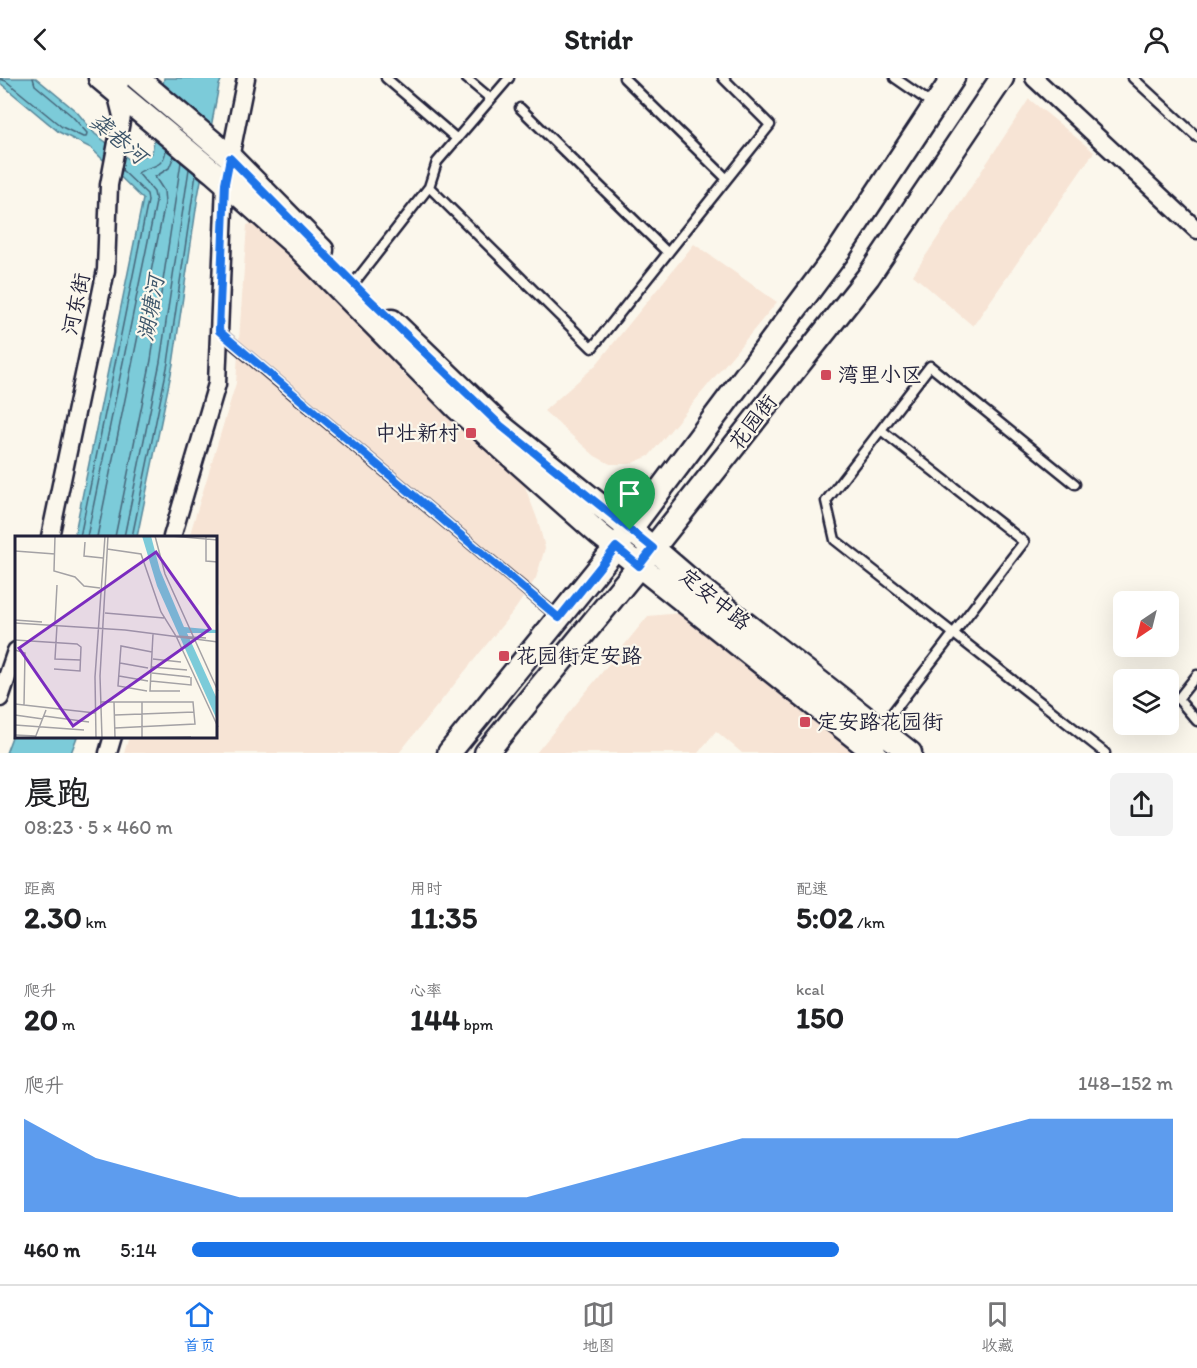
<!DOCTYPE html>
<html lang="zh">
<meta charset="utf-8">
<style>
body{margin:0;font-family:Itim,"LXGW WenKai TC",sans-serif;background:#f2f2f2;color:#202124;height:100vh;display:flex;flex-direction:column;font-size:22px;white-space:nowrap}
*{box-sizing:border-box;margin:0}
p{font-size:20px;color:#757577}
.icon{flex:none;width:33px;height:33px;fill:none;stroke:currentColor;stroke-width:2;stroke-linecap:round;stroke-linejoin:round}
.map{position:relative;height:675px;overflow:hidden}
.side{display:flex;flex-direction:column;background:#fff;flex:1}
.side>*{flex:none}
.needle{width:39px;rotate:215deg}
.controls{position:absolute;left:1113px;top:513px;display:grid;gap:12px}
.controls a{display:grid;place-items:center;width:66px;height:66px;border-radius:9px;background:#fff;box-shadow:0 6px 24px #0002;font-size:30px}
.pin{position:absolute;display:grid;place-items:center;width:51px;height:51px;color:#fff;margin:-62px -26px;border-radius:50% 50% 50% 0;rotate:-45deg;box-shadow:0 0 6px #0007}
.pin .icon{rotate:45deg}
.round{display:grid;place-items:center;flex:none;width:63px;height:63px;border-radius:9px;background:#f2f2f2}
.overview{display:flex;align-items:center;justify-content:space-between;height:102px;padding:0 24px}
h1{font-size:33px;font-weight:700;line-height:45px}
.stats{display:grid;grid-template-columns:repeat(3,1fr);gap:9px;height:102px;padding:6px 24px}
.stats div{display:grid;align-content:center}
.stats b{font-size:30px;font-weight:700}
.stats small{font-size:16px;font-weight:400}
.stats p{font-size:16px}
.chart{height:168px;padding:12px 24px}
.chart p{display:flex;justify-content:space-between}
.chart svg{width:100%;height:108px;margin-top:6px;fill:#1a73e8;opacity:.7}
ul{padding:0 24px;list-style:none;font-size:20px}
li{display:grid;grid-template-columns:96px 72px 1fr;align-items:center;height:45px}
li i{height:15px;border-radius:8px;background:#1a73e8}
header{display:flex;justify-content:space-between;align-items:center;height:78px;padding:0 24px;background:#fff;font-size:27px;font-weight:700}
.dock{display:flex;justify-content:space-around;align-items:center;height:84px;border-top:2px solid #e0e0e0;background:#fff;font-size:16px;color:#757577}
.dock a{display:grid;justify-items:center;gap:3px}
.dock .selected{color:#1a73e8}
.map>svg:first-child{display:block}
.built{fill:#f7e4d5}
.water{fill:#7ccbd9;stroke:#58879a;stroke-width:1.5}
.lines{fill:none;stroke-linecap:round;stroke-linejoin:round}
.shore{stroke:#46667a;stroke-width:1.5}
.service-casing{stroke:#22223b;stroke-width:13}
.minor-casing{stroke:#22223b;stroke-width:21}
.secondary-casing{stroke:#22223b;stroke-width:27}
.service{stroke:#fbf7ec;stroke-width:8}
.minor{stroke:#fbf7ec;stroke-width:16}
.secondary{stroke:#fbf7ec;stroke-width:22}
.route-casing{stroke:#fff;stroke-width:12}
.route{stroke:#1a73e8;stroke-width:8}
.poi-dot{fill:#d1495b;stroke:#fbf7ec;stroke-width:2}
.labels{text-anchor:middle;stroke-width:4.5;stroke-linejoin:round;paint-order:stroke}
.street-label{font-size:21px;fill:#22223b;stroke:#fbf7ec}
.poi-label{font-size:21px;fill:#22223b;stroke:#fbf7ec;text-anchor:start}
.water-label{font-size:22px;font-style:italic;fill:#3d556a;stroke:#fbf7ec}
.inset-road{fill:none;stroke:#a4a2a5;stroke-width:1.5}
.view{fill:#7b2cbf;fill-opacity:0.15;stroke:#7b2cbf;stroke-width:3}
.inset-edge{fill:none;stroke:#22223b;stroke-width:3}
</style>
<header><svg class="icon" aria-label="back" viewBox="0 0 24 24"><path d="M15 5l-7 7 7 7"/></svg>Stridr<svg class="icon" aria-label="person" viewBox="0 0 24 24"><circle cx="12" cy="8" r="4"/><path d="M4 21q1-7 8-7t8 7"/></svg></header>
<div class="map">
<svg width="1197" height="675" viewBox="0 0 1197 675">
<rect width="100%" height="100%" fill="#fbf7ec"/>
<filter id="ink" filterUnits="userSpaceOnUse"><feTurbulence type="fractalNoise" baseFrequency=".0167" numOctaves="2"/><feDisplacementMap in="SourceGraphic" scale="12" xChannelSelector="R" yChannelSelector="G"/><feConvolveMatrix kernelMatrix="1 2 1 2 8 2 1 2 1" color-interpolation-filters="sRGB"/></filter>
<g filter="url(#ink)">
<path class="built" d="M1029 21 1094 74 973 248 913 197Z
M259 143 327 207 403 296 522 401 538 443 545 470 536 500 516 530 399 675H124L129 659 216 658V459H189L236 305 247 147Z
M694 166 777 224 649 378 630 386H610L595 378 544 333 595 288Z
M681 535 856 675H742L716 653 698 675H536L648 538Z"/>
<path class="water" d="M0 0H36L77 34 95 56 130 82 152 75 164 0H222L219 7 198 118 173 286 137 459H74L143 121 91 70 59 54 0 5Z
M16 648V658L77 659 71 675H6Z"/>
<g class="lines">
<path class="shore" d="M0 1 6 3 62 49 83 59H86L87 55 72 38 35 7 33 0
M80 459 148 123 147 116 122 92
M87 459 156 124 154 114 138 95C150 86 163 92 166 72
M97 459 165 125 164 113 155 99 169 90 174 78
M115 459 151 282 181 84
M124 459 160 284 189 91
M132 459 168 285 196 96"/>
<defs>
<path id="service" d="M386 0 457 61
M466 0 491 21
M624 0 727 101
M895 0 934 27
M1133 0 1197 59
M520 30 668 175
M429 109 592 270 770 47 723 0
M354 205 429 109 437 84 509 0
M219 254 558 539
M1075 406 930 288 826 423 835 462 1105 675
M1197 597 1178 621 1197 643
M880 651 1024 464 881 352"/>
<path id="minor" d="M1034 0 1197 152
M50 459 106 192 109 107 122 38 116 14 122 0
M172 459 217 306 225 105 246 0
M0 620 16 573
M108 675 113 658"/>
<path id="secondary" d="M100 0 213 94 298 169 457 330 599 456 875 675
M137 0 230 79 322 172
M392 243 500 347 653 470 696 507 910 675
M449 675 630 452 836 177 953 0
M486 675 639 488 868 199 1002 0"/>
</defs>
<use href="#service" class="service-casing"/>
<use href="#minor" class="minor-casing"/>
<use href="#secondary" class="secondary-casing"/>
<use href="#service" class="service"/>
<use href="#minor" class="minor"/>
<use href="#secondary" class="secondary"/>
</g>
</g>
<g class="lines" filter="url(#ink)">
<defs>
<path id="route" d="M230 80 367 219 500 347 653 470 639 488 616 469 559 540 219 253 225 105Z"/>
</defs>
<use href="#route" class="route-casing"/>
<use href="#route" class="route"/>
</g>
<g class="poi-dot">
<rect x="820" y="291" width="12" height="12" rx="3"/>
<rect x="465" y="349" width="12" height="12" rx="3"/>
<rect x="498" y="572" width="12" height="12" rx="3"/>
<rect x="799" y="638" width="12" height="12" rx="3"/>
</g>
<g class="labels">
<g class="street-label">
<text transform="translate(76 226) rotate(-78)" y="7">河东街</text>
<text transform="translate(753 344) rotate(-52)" y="7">花园街</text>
<text transform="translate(715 521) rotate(39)" y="7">定安中路</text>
</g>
<g class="poi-label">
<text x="838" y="304">湾里小区</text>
<text x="459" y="362" text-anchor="end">中壮新村</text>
<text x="516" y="585">花园街定安路</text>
<text x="817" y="651">定安路花园街</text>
</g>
<g class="water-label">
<text transform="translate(119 60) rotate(40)" y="8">龚巷河</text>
<text transform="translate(150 230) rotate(-80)" y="8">湖塘河</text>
</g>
</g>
<g transform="translate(15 458)">
<rect width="202" height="202" fill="#fbf7ec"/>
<path d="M127 0H136L145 34 169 91 202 94V97H172L202 163V184L142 50Z" fill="#7ccbd9"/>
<path class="inset-road" d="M40 0 39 35 60 41 69 50 85 52M140 0 150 38 203 155M156 0 203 4M191 0V25L203 26M70 6 69 20 88 22M92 13 126 18 146 76 161 100 203 191M0 15 40 18M90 77 149 82M0 84 27 86M40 86 42 49M0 87 110 94 203 106M42 89 40 123 65 124M138 98 135 155H165M161 100 191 102M0 104 62 108 66 111 65 135 39 133M0 114 10 117 9 169M138 123 166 126M105 127 133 132M137 131 172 134M137 137 175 141M104 140 133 145M136 145 176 149V141M132 155 103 150 106 110 137 116M86 166H178L180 188 100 192M99 166 100 202M0 168 80 177M0 179 28 183M100 179 179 176M29 180 74 186M0 189 69 194M0 199 21 200M20 202 31 174M81 202 80 141 90 0M87 202 85 140 93 0M109 202 176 201M127 202V166"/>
<path class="view" d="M141 16 195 93 58 190 4 112Z"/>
<rect width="202" height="202" class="inset-edge"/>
</g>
</svg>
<div class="controls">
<a><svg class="needle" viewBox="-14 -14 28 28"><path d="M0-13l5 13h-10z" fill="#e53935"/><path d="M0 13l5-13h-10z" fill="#757577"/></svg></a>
<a><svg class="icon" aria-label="layers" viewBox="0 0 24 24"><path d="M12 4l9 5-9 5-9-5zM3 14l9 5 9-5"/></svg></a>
</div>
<div class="pin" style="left:630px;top:452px;background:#1e9e55"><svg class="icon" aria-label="arrive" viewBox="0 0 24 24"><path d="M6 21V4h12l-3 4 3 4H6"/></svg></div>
</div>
<section class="side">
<div class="overview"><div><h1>晨跑</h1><p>08:23 · 5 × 460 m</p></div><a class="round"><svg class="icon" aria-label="share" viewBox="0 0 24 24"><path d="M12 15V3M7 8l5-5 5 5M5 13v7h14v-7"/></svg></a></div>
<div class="stats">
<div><p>距离</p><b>2.30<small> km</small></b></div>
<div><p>用时</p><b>11:35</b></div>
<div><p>配速</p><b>5:02<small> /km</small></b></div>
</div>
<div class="stats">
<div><p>爬升</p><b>20<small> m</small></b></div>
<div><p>心率</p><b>144<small> bpm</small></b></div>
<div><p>kcal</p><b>150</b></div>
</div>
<div class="chart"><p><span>爬升</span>148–152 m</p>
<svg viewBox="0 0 160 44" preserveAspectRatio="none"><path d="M0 44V6L10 22L20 30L30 38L40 38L50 38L60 38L70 38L80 30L90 22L100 14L110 14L120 14L130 14L140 6L150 6L160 6V44z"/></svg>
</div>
<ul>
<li><b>460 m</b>5:14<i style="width:66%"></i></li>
</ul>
</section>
<nav class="dock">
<a class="selected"><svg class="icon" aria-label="home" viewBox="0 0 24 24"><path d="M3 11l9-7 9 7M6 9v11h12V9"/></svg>首页</a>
<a><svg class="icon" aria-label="map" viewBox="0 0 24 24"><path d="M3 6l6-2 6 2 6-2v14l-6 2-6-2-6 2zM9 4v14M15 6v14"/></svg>地图</a>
<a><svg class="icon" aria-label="saved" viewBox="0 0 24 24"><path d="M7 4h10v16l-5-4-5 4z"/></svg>收藏</a>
</nav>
